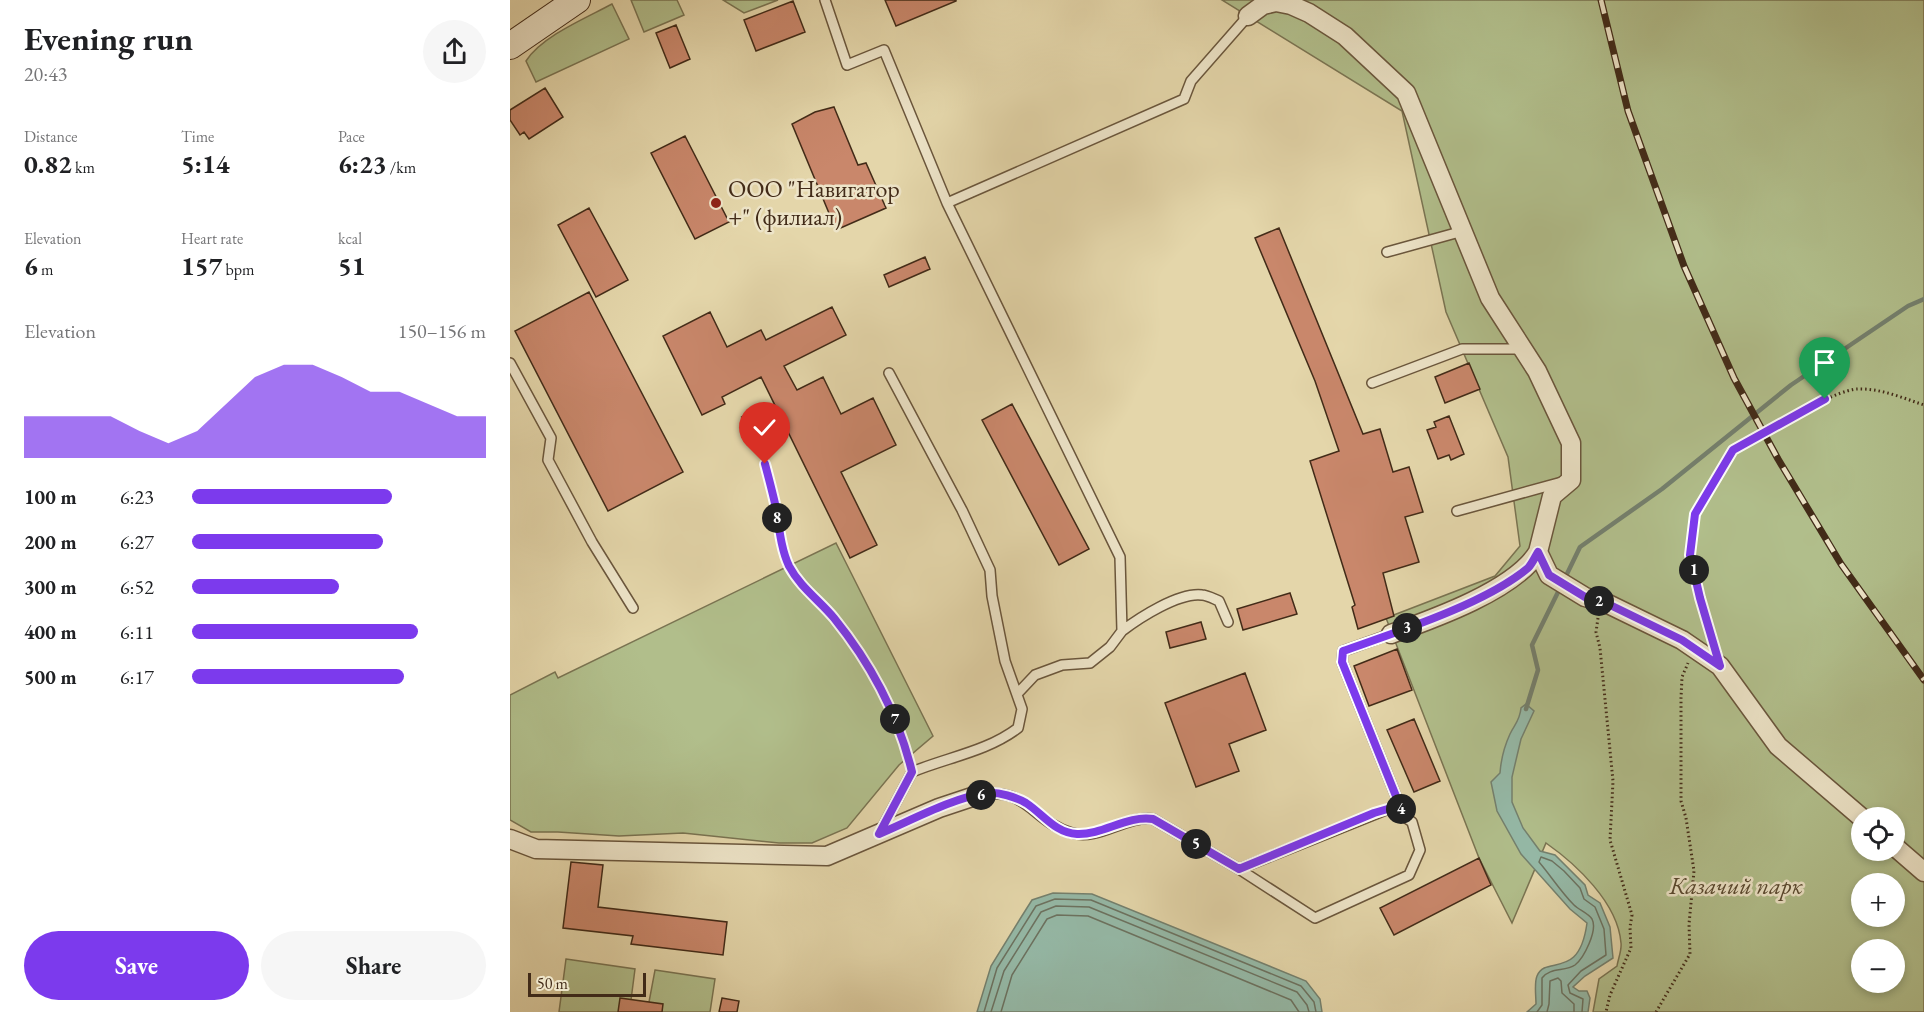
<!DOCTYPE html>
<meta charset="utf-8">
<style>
body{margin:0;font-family:"EB Garamond",serif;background:#f6f6f6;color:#202124;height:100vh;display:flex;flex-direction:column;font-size:22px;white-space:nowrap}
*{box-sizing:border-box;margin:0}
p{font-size:20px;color:#757577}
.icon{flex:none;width:33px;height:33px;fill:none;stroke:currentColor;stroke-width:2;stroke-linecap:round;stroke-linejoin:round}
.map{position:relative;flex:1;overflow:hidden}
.sheet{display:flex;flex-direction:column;background:#fff;width:510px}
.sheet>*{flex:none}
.buttons{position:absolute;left:1341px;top:807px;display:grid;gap:12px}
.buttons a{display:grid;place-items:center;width:54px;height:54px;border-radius:50%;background:#fff;box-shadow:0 3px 9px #0003;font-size:30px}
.scale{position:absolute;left:18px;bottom:15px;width:118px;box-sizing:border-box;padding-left:6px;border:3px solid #422b18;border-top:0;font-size:16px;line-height:21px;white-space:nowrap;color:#422b18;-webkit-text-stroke:4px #ede4c8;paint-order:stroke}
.pin{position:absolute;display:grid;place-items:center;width:51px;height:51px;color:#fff;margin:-62px -26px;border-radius:50% 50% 50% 0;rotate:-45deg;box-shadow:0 0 6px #0007}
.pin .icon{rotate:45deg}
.km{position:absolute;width:30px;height:30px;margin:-15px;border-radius:50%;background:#222;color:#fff;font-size:16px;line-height:30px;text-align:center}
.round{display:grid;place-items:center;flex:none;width:63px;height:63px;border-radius:32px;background:#f6f6f6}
.head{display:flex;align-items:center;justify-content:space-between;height:102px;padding:0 24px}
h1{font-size:33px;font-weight:700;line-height:45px}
.figures{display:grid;grid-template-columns:repeat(3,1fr);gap:9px;height:102px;padding:6px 24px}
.figures div{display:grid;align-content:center}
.figures b{font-size:26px;font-weight:700}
.figures small{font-size:16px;font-weight:400}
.figures p{font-size:16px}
.chart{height:168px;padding:12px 24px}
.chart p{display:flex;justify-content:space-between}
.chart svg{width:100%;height:108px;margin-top:6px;fill:#7c3aed;opacity:.7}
.button{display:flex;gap:12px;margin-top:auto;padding:12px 24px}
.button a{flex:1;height:69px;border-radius:36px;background:#7c3aed;color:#fff;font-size:24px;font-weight:700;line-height:69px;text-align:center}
.button a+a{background:#f6f6f6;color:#202124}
ul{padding:0 24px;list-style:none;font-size:20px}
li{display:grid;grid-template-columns:96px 72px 1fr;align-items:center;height:45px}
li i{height:15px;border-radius:8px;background:#7c3aed}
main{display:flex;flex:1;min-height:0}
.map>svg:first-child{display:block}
.green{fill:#b1be8b;stroke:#7a7452;stroke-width:1.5;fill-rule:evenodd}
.water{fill:#95b9a7;stroke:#74806e;stroke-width:1.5}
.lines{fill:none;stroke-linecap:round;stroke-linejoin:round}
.shore{stroke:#6c7260;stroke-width:1.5}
.stream{stroke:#74806e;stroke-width:4.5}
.building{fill:#c9876b;stroke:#422b18;stroke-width:1.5}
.service-casing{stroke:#6a563c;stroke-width:12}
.minor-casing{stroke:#6a563c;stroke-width:21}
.secondary-casing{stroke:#422b18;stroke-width:28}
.path{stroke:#422b18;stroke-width:3;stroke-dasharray:1.5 3;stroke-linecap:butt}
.service{stroke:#ede4c8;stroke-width:9}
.minor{stroke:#ede4c8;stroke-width:18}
.secondary{stroke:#ede4c8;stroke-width:26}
.rail-casing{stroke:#422b18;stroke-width:7}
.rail{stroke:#ede4c8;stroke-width:4.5;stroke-dasharray:14;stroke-linecap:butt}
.route-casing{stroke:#fff;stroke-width:12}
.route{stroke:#7c3aed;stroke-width:8}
.poi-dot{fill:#8f2418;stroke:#ede4c8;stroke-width:2}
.labels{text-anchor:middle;stroke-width:5;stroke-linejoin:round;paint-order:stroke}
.poi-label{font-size:24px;fill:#422b18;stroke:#ede4c8;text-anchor:start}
.park-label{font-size:24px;font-style:italic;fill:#58482f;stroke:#ede4c8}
</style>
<main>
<section class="sheet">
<div class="head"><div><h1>Evening run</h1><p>20:43</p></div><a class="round"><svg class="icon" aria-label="share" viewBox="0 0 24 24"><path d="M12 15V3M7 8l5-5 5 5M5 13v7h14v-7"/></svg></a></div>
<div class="figures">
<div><p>Distance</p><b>0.82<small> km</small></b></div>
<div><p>Time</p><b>5:14</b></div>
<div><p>Pace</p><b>6:23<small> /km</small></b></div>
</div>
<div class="figures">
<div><p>Elevation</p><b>6<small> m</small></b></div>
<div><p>Heart rate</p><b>157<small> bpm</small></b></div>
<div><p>kcal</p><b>51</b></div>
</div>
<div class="chart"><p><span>Elevation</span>150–156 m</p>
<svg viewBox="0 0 160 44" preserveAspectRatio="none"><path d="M0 44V27L10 27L20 27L30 27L40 33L50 38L60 33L70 22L80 11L90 6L100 6L110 11L120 17L130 17L140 22L150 27L160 27V44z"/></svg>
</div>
<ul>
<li><b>100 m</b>6:23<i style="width:68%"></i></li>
<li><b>200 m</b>6:27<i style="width:65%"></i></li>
<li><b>300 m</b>6:52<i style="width:50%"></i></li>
<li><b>400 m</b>6:11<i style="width:77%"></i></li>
<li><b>500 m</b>6:17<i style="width:72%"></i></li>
</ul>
<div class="button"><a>Save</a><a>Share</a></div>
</section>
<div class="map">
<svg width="1414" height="1012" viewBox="0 0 1414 1012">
<rect width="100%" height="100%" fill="#e4d6aa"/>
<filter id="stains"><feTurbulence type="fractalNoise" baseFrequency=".00333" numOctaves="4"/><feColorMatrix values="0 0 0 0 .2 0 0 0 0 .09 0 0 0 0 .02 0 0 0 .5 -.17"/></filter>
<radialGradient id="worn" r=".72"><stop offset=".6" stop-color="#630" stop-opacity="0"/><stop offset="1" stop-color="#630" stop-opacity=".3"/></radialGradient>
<path class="green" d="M121 0H167L174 15 134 32Z
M213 0H268L234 13Z
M712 0H1414V1012H1083L1089 979 1107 966C1108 959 1112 950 1111 943 1108 903 1066 864 1036 843L1002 923 969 858 876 618 985 576 1010 546 998 457 936 312 892 111ZM1352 818H1384V850H1352ZM1352 884H1384V916H1352ZM1352 950H1384V982H1352Z
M102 4 119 39 26 82 16 61C32 36 76 18 102 4Z
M326 543 423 736 389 765 337 828 302 843H269L173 833 109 836 48 832H21L0 820V695L45 672 48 678Z
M56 959 125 969 121 1000 108 1012H49Z
M145 970 205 979 200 1012H146L139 1002Z"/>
<path class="water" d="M1016 704 1024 711 1011 739 1002 777V802L1013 828 1030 851 1045 855 1075 885 1078 895 1090 903 1100 927 1103 958 1075 976 1063 987 1069 991H1077L1080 998 1078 1012H1017L1026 1004C1026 996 1024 983 1027 976 1036 954 1069 982 1077 923L1060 909 1011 854 987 811 981 782 990 773C991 759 994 747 1000 734 1005 724 1010 720 1011 708Z
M543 893 582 894 796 981 810 999 812 1012H467L481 966 510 919 522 900Z"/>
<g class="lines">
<path class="shore" d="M474 1012 487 968 526 906 545 899 581 900 791 986 804 1002 806 1012
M481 1012 494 971 531 912 546 906 579 907 787 992 797 1005 799 1012
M491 1012 502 975 537 919 547 915 578 916 781 1000 789 1012
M1027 1012 1032 1005V978C1040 967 1055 972 1065 965 1074 958 1088 930 1082 919 1078 913 1069 910 1064 905 1051 892 1041 876 1029 862L1031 857 1042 861 1054 871 1070 888 1074 899 1085 907 1094 929 1096 955 1071 971 1058 985 1060 993 1073 999 1072 1012
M1037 1012 1039 1004 1040 981 1048 978 1051 981 1052 993 1064 1004V1012"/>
<path class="stream" d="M1055 578 1070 547 1152 489 1281 385 1398 306 1414 299
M1016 709 1028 670 1022 645 1051 586"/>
</g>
<path class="building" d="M375 0H446V1L386 26Z
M283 1 295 32 246 51 234 20Z
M166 25 180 59 160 68 146 33Z
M35 88 53 117 19 139 14 132 10 135 0 120V110Z
M324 107 348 165 356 163 376 208 326 230 282 124 305 112Z
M175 136 219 222 185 239 141 153Z
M79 208 118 280 86 297 48 225Z
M769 228 853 434 870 429 883 472 899 467 913 512 895 517 909 562 873 573 884 616 848 629 842 607 845 605 800 461 829 451 805 381 745 238Z
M415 257 420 269 379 287 374 275Z
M79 292 173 472 98 511 5 331Z
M322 307 336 335 274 366 287 390 313 377 331 414 363 398 386 445 331 472 367 545 340 558 251 377 212 397 215 404 192 415 153 336 200 312 217 347 251 330 256 340Z
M959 363 970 389 935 403 925 377Z
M502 404 579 549 549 565 472 420Z
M939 416 954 454 941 460 939 455 928 459 917 430 926 427 924 422Z
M780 593 787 614 733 630 727 609Z
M691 622 696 639 660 648 656 632Z
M887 649 902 690 859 706 844 666Z
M735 673 756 730 719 744 729 771 686 787 655 703Z
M904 719 930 781 904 792 877 730Z
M969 858 981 885 884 935 870 908Z
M61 862 93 865 88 907 217 922 213 955 121 944 123 936 53 928Z
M110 998 153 1004 152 1012H108Z
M212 998 229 1001 227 1012H209Z"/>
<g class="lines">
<defs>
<path id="service" d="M315 0 337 65 374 50 437 203 674 99 681 81 738 16
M437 203 610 557 612 631 600 647 580 663 552 665 525 675 508 693
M877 252 953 231
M0 363 41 438 38 460 82 542 123 608
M862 383 952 349H1013
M947 511 1052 482
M612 631C629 618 669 592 692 595 697 595 704 599 709 601L718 622
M881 634 833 651 832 662 894 816
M462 797C517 782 521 822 562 833 589 841 616 815 643 819L729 869 805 918 899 875 910 850 902 822 881 808 729 869
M370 832 402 772C438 757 476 752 508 728L512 709 495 661 482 596 480 570 452 510 379 373"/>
<path id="minor" d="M738 16 753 5 766 2 781 5 799 13 835 36 896 93 980 298 1027 371 1061 443V480L1042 496 1028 552 1039 575 1075 597 1096 603 1172 640 1210 666 1268 746 1352 818
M881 634C923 619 1005 590 1028 552
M0 839 26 849 317 856 429 808 462 797
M1384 846 1414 872"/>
<path id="secondary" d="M0 46 67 0"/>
</defs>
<use href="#service" class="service-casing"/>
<use href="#minor" class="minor-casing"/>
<use href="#secondary" class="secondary-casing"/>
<path class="path" d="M232 416C240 432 250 449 256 466 265 497 265 541 281 568 292 587 309 600 323 617 359 659 386 708 399 762
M1088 618 1086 632 1090 648 1103 781 1100 840 1122 915 1120 927 1121 948 1100 995 1096 1012
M1202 641C1192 605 1176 566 1182 529 1184 515 1214 458 1225 449 1241 435 1328 389 1347 389 1370 388 1393 398 1414 405
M1146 1012 1180 954 1179 924 1184 871 1176 818 1171 801V698L1172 677 1178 663"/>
<use href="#service" class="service"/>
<use href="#minor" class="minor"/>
<use href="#secondary" class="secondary"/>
<defs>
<path id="rail" d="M1091 0 1118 111 1174 266 1224 378 1268 459 1331 564 1414 680"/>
</defs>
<use href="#rail" class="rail-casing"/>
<use href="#rail" class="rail"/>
</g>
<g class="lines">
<defs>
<path id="route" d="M255 464C259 479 263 494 266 508 269 527 271 549 279 566 290 587 310 601 324 618 362 665 388 714 402 772L369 834C400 821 444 797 477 793 489 792 506 797 516 803 533 814 545 833 567 834 593 835 617 815 643 819L729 869 864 813 881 808 894 816 832 662 833 651C887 632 975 604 1018 568 1022 564 1025 557 1028 552L1039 575 1075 597 1096 603 1172 640 1210 666 1190 598 1180 555 1185 514 1223 450 1315 399"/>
</defs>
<use href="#route" class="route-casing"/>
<use href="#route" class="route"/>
</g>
<circle class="poi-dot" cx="206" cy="203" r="6"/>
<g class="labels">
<g class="poi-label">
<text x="218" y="197">ООО "Навигатор<tspan x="218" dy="28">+" (филиал)</tspan></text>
</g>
<g class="park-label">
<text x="1226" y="894">Казачий парк</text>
</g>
</g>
<rect width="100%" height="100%" filter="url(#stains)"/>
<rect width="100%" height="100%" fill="url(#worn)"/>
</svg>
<div class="buttons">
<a><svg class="icon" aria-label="locate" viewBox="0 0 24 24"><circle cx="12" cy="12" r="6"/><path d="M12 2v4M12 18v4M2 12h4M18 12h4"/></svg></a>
<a>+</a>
<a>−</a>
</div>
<div class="scale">50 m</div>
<div class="pin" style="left:1315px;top:399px;background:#1e9e55"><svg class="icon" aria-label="arrive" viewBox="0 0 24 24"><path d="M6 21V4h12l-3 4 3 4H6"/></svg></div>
<div class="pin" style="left:255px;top:464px;background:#d93025"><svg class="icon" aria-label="check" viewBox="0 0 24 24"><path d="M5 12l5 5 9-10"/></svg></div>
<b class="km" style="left:1184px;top:570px">1</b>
<b class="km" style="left:1089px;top:601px">2</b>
<b class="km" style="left:897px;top:628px">3</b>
<b class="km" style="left:891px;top:809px">4</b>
<b class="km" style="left:686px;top:844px">5</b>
<b class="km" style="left:471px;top:795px">6</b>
<b class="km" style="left:385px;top:719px">7</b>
<b class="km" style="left:267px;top:518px">8</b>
</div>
</main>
